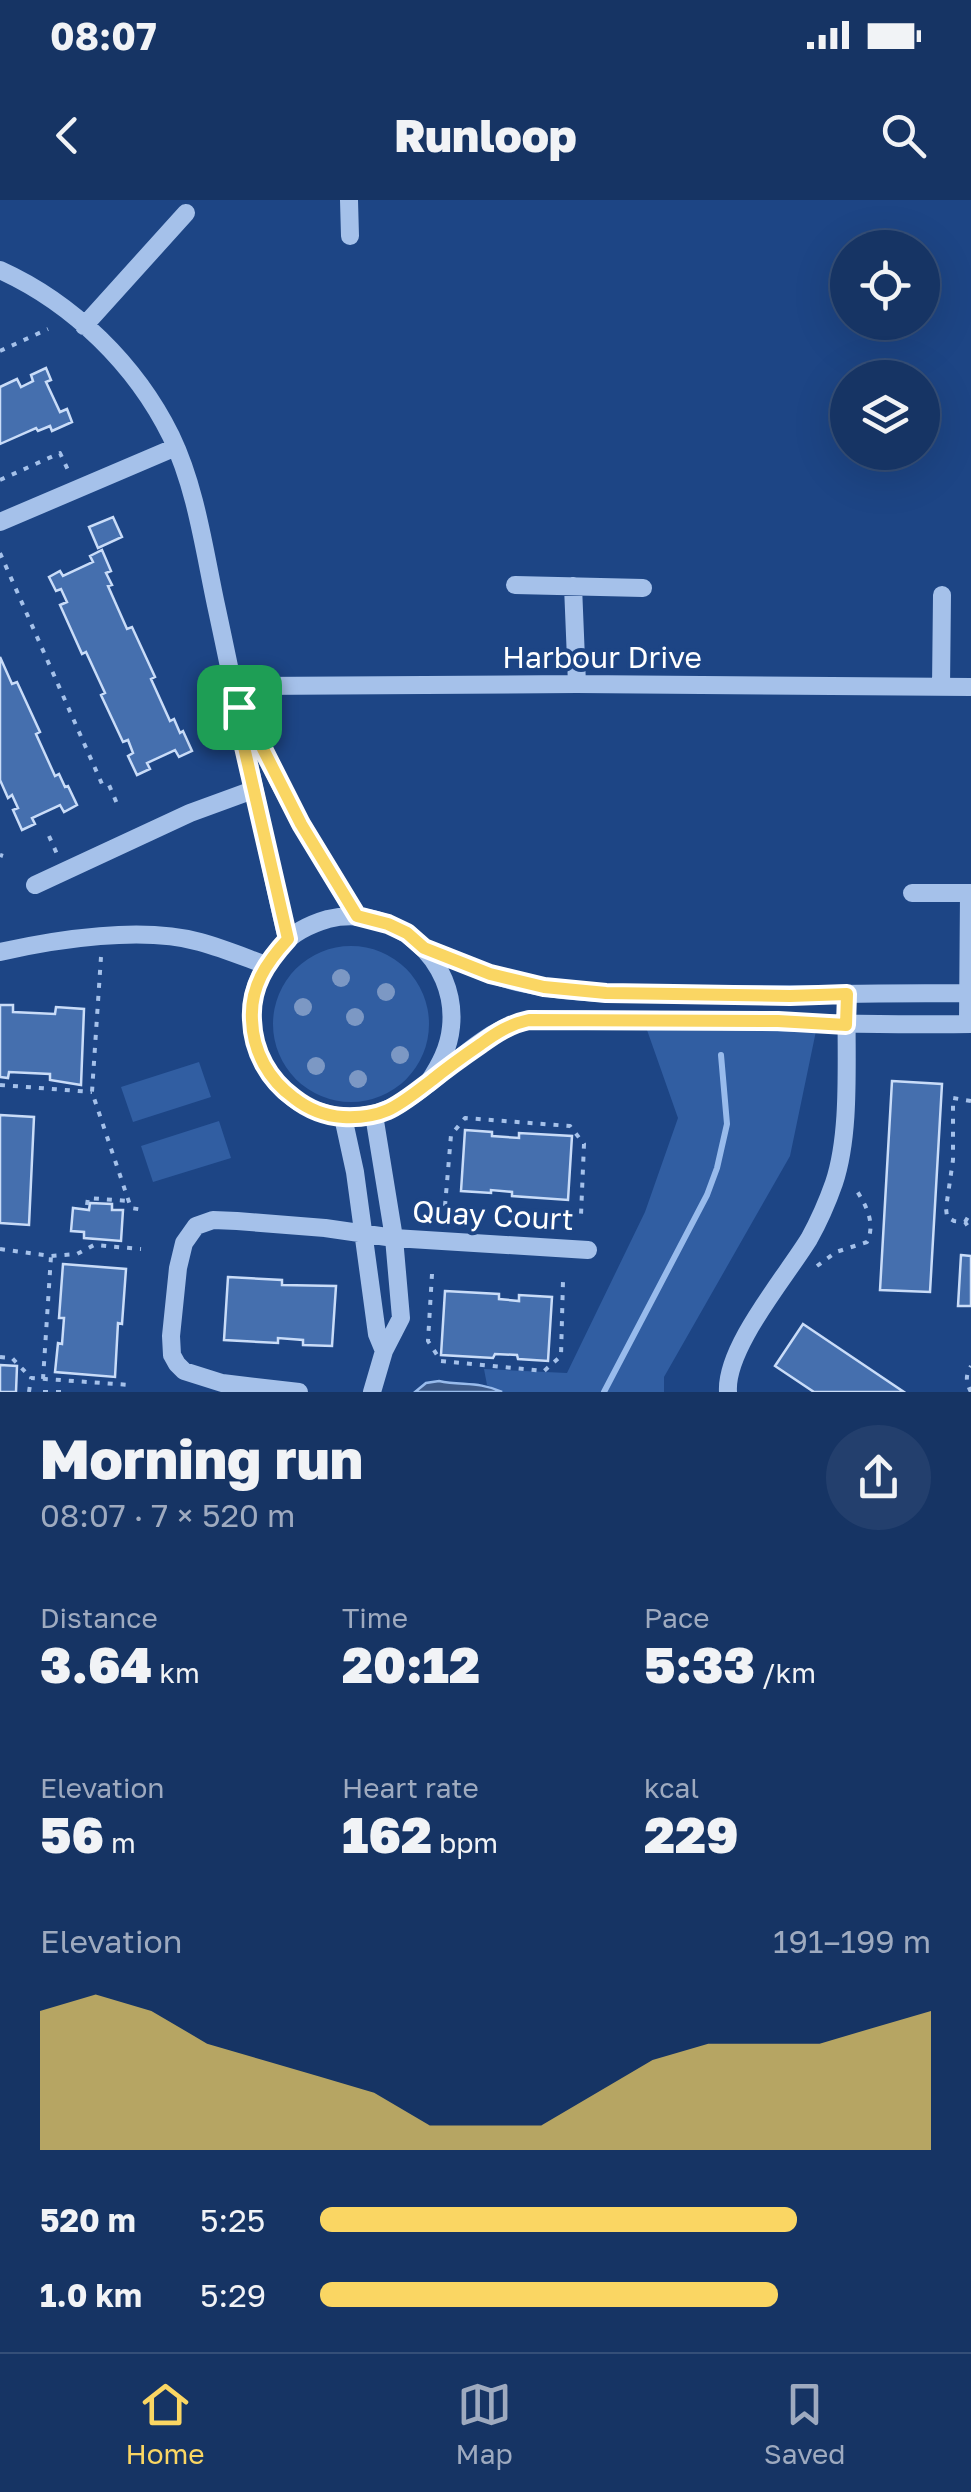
<!DOCTYPE html>
<meta charset="utf-8">
<style>
body{margin:0;font-family:"Golos Text",sans-serif;background:#233f6d;color:#f1f3f6;height:100vh;display:flex;flex-direction:column;font-size:38px;white-space:nowrap}
*{box-sizing:border-box;margin:0}
p{font-size:32px;color:#9eaabf}
.icon{flex:none;width:55px;height:55px;fill:none;stroke:currentColor;stroke-width:2;stroke-linecap:round;stroke-linejoin:round}
.map{position:relative;height:1192px;overflow:hidden}
.sheet{display:flex;flex-direction:column;background:#163464;flex:1}
.sheet>*{flex:none}
.controls{position:absolute;left:830px;top:30px;display:grid;gap:20px}
.controls a{display:grid;place-items:center;width:110px;height:110px;border-radius:50%;background:#163464;box-shadow:0 10px 40px #0002,0 0 0 2px #354f78;font-size:50px}
.pin{position:absolute;display:grid;place-items:center;width:85px;height:85px;color:#fff;margin:-42px;border-radius:20px;box-shadow:0 5px 15px #0006}
.round{display:grid;place-items:center;flex:none;width:105px;height:105px;border-radius:52px;background:#233f6d}
.summary{display:flex;align-items:center;justify-content:space-between;height:170px;padding:0 40px}
h1{font-size:55px;font-weight:800;line-height:75px}
.figures{display:grid;grid-template-columns:repeat(3,1fr);gap:15px;height:170px;padding:10px 40px}
.figures div{display:grid;align-content:center}
.figures b{font-size:50px;font-weight:800}
.figures small{font-size:28px;font-weight:400}
.figures p{font-size:28px}
.chart{height:280px;padding:20px 40px}
.chart p{display:flex;justify-content:space-between}
.chart svg{width:100%;height:180px;margin-top:10px;fill:#fad663;opacity:.7}
ul{padding:0 40px;list-style:none;font-size:32px}
li{display:grid;grid-template-columns:160px 120px 1fr;align-items:center;height:75px}
li i{height:25px;border-radius:12px;background:#fad663}
.status{display:flex;justify-content:space-between;align-items:center;height:70px;padding:0 50px;background:#163464;direction:ltr}
.status svg{height:28px;fill:currentColor}
header{display:flex;justify-content:space-between;align-items:center;height:130px;padding:0 40px;background:#163464;font-size:45px;font-weight:800}
.dock{display:flex;justify-content:space-around;align-items:center;height:140px;border-top:2px solid #354f78;background:#163464;font-size:28px;color:#9eaabf}
.dock a{display:grid;justify-items:center;gap:5px}
.dock .selected{color:#fad663}
.map>svg:first-child{display:block}
.green{fill:#315ea2}
.water{fill:#3d5a89;stroke:#98bbec;stroke-width:2.5}
.lines{fill:none;stroke-linecap:round;stroke-linejoin:round}
.stream{stroke:#98bbec;stroke-width:6}
.building{fill:#456fae;stroke:#c9dcf8;stroke-width:2.5}
.path{stroke:#a5c1ea;stroke-width:4;stroke-dasharray:5 8;stroke-linecap:butt}
.minor{stroke:#a5c1ea;stroke-width:18}
.tree{fill:#7c98c4}
.route-casing{stroke:#fff;stroke-width:20}
.route{stroke:#fad663;stroke-width:12}
.labels{text-anchor:middle;stroke-width:8;stroke-linejoin:round;paint-order:stroke}
.street-label{font-size:30px;fill:#fff;stroke:#1d4585}
</style>
<div class="status"><b>08:07</b><svg viewBox="0 0 49 12"><path d="M0 12V9h3v3zM5 12V6h3v6zM10 12V3h3v9zM15 12V0h3v12zM26 1h20v11H26zM47 4h2v5h-2z"/></svg></div>
<header><svg class="icon" aria-label="back" viewBox="0 0 24 24"><path d="M15 5l-7 7 7 7"/></svg>Runloop<svg class="icon" aria-label="search" viewBox="0 0 24 24"><circle cx="10" cy="10" r="6"/><path d="M15 15l6 6"/></svg></header>
<div class="map">
<svg width="971" height="1192" viewBox="0 0 971 1192">
<rect width="100%" height="100%" fill="#1d4585"/>
<path class="green" d="M273 824a78 78 0 1 1 156 0a78 78 0 1 1-156 0Z
M647 830 816 831 790 956 664 1177V1192H502L487 1185 484 1169 567 1173 645 1012 678 918Z
M199 862 211 897 133 922 121 887Z
M219 921 231 958 153 982 141 946Z"/>
<path class="water" d="M439 1181C463 1186 478 1181 502 1192H415L426 1183Z"/>
<g class="lines">
<path class="stream" d="M604 1192 707 995 717 968 727 924 721 855"/>
</g>
<path class="building" d="M46 168 51 180 46 182 60 212 67 209 72 222 52 231 50 226 38 231 36 228 0 244V187L17 179 21 187 33 181 31 175Z
M113 317 122 337 98 348 89 327Z
M102 350 111 371 106 373 112 385 108 386 127 429 132 427 155 477 151 479 170 521 174 519 180 533 183 531 192 551 179 557 175 550 147 563 150 569 137 575 128 556 133 553 128 540 123 542 101 495 105 493 86 452 82 454 60 405 67 402 61 389 56 391 49 377 60 371 63 376 93 362 90 356Z
M0 457 12 484 17 482 40 532 36 534 55 576 59 574 65 587 68 586 77 605 64 612 60 605 32 618 35 624 22 630 13 610 18 608 12 595 8 598 0 580Z
M0 805H13V812L55 814 56 807 84 809 81 885 50 880V874L9 872 8 878 0 877Z
M892 881 942 884 930 1092 880 1090Z
M0 915 34 917 29 1025 0 1023Z
M465 930 492 932V936L519 938V933L572 936 568 1000 512 996V992L491 990V993L461 991Z
M90 1003 112 1004V1010H123L121 1041 84 1038V1032L71 1031 73 1008 89 1010Z
M961 1055 971 1056V1106H958Z
M63 1064 126 1069 122 1124 118 1123 115 1177 55 1172 58 1143 62 1144 64 1118H59Z
M228 1077 282 1080V1085L336 1086 332 1146 303 1145V1140L278 1138V1143L224 1140Z
M445 1091 499 1094V1099L519 1101V1095L552 1097 548 1161 518 1159 517 1155 495 1154 493 1158 441 1155Z
M803 1124 904 1192H814L775 1166Z
M0 1165 17 1166 16 1192H0Z"/>
<g class="lines">
<path class="path" d="M0 151 48 129
M0 280 60 253 68 270
M0 353 102 584 109 585 118 606
M49 636 57 654
M0 655 3 656
M101 757 92 892 131 1008 144 1010
M0 885 92 892
M971 901 953 898V960L946 1008 947 1017 954 1021 965 1022 971 1031
M87 1005 88 998 129 1001
M445 1006 451 935 465 918 570 926 584 944 581 1015
M965 1022 971 1012
M0 1049 51 1056 77 1054 94 1045 141 1049
M817 1066 836 1052 867 1042C876 1023 866 1005 855 988
M432 1074 428 1141 441 1161 544 1171 561 1156 563 1081
M0 1157 12 1158 31 1178
M43 1179 51 1056
M29 1192 31 1178 130 1185
M43 1192H63
M971 1192C966 1182 965 1176 971 1166"/>
<path class="minor" d="M349 0 350 36
M0 70C73 103 136 165 171 236 196 288 204 349 216 405 240 516 261 628 287 739
M84 126 186 13
M0 322 176 247
M515 385 643 388
M573 386 577 484
M233 486 577 484 971 487
M941 487 942 395
M242 512 301 624 357 717
M35 685 190 613 253 590
M912 693H971
M424 748C458 761 491 777 526 784 580 796 639 794 694 794 787 795 879 793 971 793
M0 752C57 739 143 726 200 742 222 748 244 757 266 765
M968 824 969 693
M428 883C440 865 449 848 451 827 458 760 393 703 328 719 311 724 294 732 282 745 268 761 257 777 253 798 248 831 258 865 282 889 295 902 311 910 328 914 415 935 453 835 529 820 676 817 824 826 971 824
M343 917 355 972 377 1134 384 1151
M299 1192 222 1183 184 1171 177 1164 172 1155 171 1136 178 1068 184 1043 196 1026 213 1020 237 1021 325 1028 394 1038 588 1050
M372 1192 384 1151 401 1118 394 1038 374 915
M728 1192C725 1148 785 1078 809 1039 819 1021 827 1003 834 983 852 929 845 852 847 794"/>
</g>
<g class="tree">
<circle cx="341" cy="778" r="9"/>
<circle cx="386" cy="792" r="9"/>
<circle cx="303" cy="807" r="9"/>
<circle cx="355" cy="817" r="9"/>
<circle cx="400" cy="855" r="9"/>
<circle cx="316" cy="866" r="9"/>
<circle cx="358" cy="879" r="9"/>
</g>
<g class="lines">
<defs>
<path id="route" d="M239 507 256 535 301 624 357 716 388 724 407 733 424 748 490 774 544 787 606 793 674 794 790 796 847 794 846 825 778 821 529 820C510 824 496 833 481 844 465 855 448 867 432 880 400 904 386 919 343 917 326 916 308 909 294 898 269 880 253 852 252 820 250 787 266 763 288 739L244 547Z"/>
</defs>
<use href="#route" class="route-casing"/>
<use href="#route" class="route"/>
</g>
<g class="labels">
<g class="street-label">
<text x="602" y="468">Harbour Drive</text>
<text transform="translate(493 1016) rotate(3)" y="10">Quay Court</text>
</g>
</g>
</svg>
<div class="controls">
<a><svg class="icon" aria-label="locate" viewBox="0 0 24 24"><circle cx="12" cy="12" r="6"/><path d="M12 2v4M12 18v4M2 12h4M18 12h4"/></svg></a>
<a><svg class="icon" aria-label="layers" viewBox="0 0 24 24"><path d="M12 4l9 5-9 5-9-5zM3 14l9 5 9-5"/></svg></a>
</div>
<div class="pin" style="left:239px;top:507px;background:#1e9e55"><svg class="icon" aria-label="arrive" viewBox="0 0 24 24"><path d="M6 21V4h12l-3 4 3 4H6"/></svg></div>
</div>
<section class="sheet">
<div class="summary"><div><h1>Morning run</h1><p>08:07 · 7 × 520 m</p></div><a class="round"><svg class="icon" aria-label="share" viewBox="0 0 24 24"><path d="M12 15V3M7 8l5-5 5 5M5 13v7h14v-7"/></svg></a></div>
<div class="figures">
<div><p>Distance</p><b>3.64<small> km</small></b></div>
<div><p>Time</p><b>20:12</b></div>
<div><p>Pace</p><b>5:33<small> /km</small></b></div>
</div>
<div class="figures">
<div><p>Elevation</p><b>56<small> m</small></b></div>
<div><p>Heart rate</p><b>162<small> bpm</small></b></div>
<div><p>kcal</p><b>229</b></div>
</div>
<div class="chart"><p><span>Elevation</span>191–199 m</p>
<svg viewBox="0 0 160 44" preserveAspectRatio="none"><path d="M0 44V10L10 6L20 10L30 18L40 22L50 26L60 30L70 38L80 38L90 38L100 30L110 22L120 18L130 18L140 18L150 14L160 10V44z"/></svg>
</div>
<ul>
<li><b>520 m</b>5:25<i style="width:78%"></i></li>
<li><b>1.0 km</b>5:29<i style="width:75%"></i></li>
</ul>
</section>
<nav class="dock">
<a class="selected"><svg class="icon" aria-label="home" viewBox="0 0 24 24"><path d="M3 11l9-7 9 7M6 9v11h12V9"/></svg>Home</a>
<a><svg class="icon" aria-label="map" viewBox="0 0 24 24"><path d="M3 6l6-2 6 2 6-2v14l-6 2-6-2-6 2zM9 4v14M15 6v14"/></svg>Map</a>
<a><svg class="icon" aria-label="saved" viewBox="0 0 24 24"><path d="M7 4h10v16l-5-4-5 4z"/></svg>Saved</a>
</nav>
